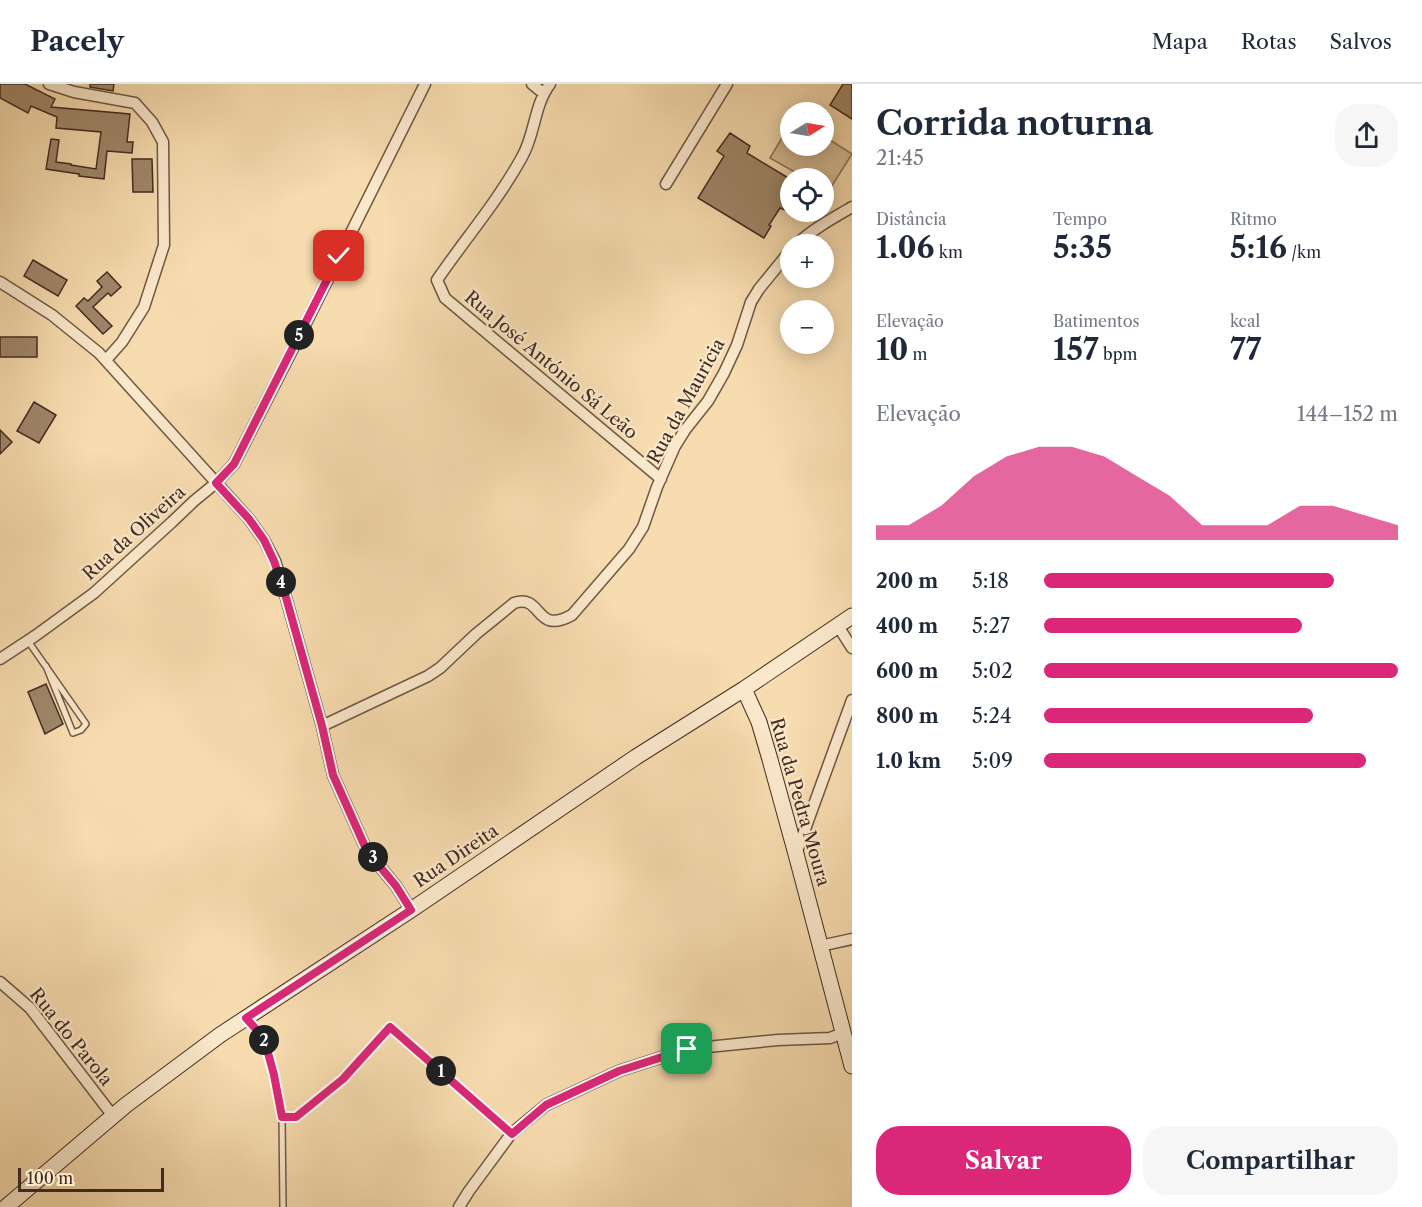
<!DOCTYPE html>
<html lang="pt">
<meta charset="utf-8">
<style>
body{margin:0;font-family:"Libre Caslon Text",serif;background:#f6f6f7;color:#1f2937;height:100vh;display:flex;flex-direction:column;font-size:22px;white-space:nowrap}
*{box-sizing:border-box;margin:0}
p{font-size:20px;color:#747a83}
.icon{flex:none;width:33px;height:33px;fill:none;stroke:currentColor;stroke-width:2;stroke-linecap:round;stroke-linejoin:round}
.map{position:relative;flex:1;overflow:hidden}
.sheet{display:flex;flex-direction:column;background:#fff;width:570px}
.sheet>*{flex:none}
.needle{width:39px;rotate:79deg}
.tools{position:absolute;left:780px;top:18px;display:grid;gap:12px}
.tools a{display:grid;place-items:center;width:54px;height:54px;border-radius:50%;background:#fff;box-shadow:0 3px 15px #0003;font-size:30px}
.scale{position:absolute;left:18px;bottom:15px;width:146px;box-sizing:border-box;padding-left:6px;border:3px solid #422b20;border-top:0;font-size:16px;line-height:21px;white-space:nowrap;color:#422b20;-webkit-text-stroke:4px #fae8cb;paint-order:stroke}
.pin{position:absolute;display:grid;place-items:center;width:51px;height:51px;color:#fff;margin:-26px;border-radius:12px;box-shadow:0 3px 9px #0006}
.km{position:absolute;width:30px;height:30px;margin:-15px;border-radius:50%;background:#222;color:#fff;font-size:16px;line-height:30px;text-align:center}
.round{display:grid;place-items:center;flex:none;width:63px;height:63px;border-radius:24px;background:#f6f6f7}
.headline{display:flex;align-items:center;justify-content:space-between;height:102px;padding:0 24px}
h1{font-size:33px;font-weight:800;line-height:45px}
.metrics{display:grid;grid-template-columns:repeat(3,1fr);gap:9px;height:102px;padding:6px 24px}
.metrics div{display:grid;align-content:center}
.metrics b{font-size:30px;font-weight:800}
.metrics small{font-size:16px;font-weight:400}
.metrics p{font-size:16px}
.chart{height:168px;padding:12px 24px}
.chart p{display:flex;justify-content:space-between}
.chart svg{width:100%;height:108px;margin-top:6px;fill:#db2777;opacity:.7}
.primary-button{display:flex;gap:12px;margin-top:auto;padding:12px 24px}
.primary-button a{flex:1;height:69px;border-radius:24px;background:#db2777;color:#fff;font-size:24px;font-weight:800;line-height:69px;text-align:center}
.primary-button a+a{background:#f6f6f7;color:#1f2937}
ul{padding:0 24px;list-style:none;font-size:20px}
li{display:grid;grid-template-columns:96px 72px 1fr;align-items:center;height:45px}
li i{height:15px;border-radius:8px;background:#db2777}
header{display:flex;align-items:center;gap:36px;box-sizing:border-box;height:84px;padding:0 30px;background:#fff;border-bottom:2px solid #e0e1e3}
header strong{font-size:28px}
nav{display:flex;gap:33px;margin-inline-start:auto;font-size:21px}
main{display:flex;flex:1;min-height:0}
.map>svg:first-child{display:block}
.green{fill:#d8be97;stroke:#8d745c;stroke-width:1.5}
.building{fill:#a0876a;stroke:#422b20;stroke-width:1.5}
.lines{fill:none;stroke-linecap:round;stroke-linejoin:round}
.lane-casing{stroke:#6f5744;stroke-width:8}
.street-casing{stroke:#6f5744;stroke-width:13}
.secondary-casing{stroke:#422b20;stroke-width:17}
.lane{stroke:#fae8cb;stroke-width:5}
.street{stroke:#fae8cb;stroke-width:10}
.secondary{stroke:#fae8cb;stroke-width:15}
.route-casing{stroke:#fff;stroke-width:12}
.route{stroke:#db2777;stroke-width:8}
.labels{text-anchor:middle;stroke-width:4.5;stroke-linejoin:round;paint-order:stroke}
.street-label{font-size:18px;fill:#422b20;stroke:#fae8cb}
</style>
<header>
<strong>Pacely</strong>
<nav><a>Mapa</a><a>Rotas</a><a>Salvos</a></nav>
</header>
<main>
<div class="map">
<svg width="852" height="1123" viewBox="0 0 852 1123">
<rect width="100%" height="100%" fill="#f7dcaf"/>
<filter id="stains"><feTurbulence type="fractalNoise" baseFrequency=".00333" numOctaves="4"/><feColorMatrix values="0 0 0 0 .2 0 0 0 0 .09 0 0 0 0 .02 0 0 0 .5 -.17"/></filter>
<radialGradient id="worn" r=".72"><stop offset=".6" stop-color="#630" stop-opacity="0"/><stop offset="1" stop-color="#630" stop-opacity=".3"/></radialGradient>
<path class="green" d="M790 40V62H824V52L852 70 828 108 824 106V94H805L770 74Z"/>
<path class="building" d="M0 0H25L55 15 51 23 130 30 127 58H133L132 69 107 67 104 95 79 92V90L46 85 51 55 59 56 56 78 71 80V81L96 85 101 48 56 44 57 33 31 22 28 29 0 14Z
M90 0H114L113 7 90 3Z
M843 0H852V35L830 21Z
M730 49 750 62 747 69 790 95V117L785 126 780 124 769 141 771 142 764 154 698 114 724 72 717 67Z
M132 75H152L153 108H133Z
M33 176 67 196 58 212 24 192Z
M107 188 121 203 111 212 108 209 93 223 112 242 103 250 76 222 84 214 88 217 102 203 97 197Z
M0 253H37V273H0Z
M34 318 56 331 39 359 17 347Z
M0 346 12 358 0 370Z
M46 600 63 640 45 650 28 608Z"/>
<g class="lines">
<defs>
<path id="lane" d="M28 557 86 640 81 646 73 649 46 582
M247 935 264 954 274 991 282 1033 283 1123
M282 1033H296L343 995 390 943 511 1050"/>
<path id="street" d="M49 0 74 8 135 19 152 38 163 58 164 161 144 223 122 258 106 276
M532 0 543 9
M550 0C534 21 535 51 522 73 498 117 465 155 437 196L445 214 661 395
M666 100 727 0
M797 160C813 145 833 134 852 123
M0 198 52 231 99 269 249 435 264 456 275 477 285 510 322 642 333 691 367 767 396 802 411 826
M838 542 852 564
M0 575 35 552 94 509 172 438 194 417 216 399 234 380 305 241 425 0
M322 642 428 592 440 584 476 550 514 519C543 509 534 552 572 531L629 465 643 443 657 403 675 362 685 346 708 317 724 289 737 261 751 218 759 205 790 167
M796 770 852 616
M820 862 852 855
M0 898 30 924 113 1032
M459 1123 469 1107 511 1050 546 1021 619 987 687 965 778 956 830 954 843 949"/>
<path id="secondary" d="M744 605 759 638 769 672 796 770 852 982
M6 1123 126 1021 220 951 411 826 636 673 744 605 852 532"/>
</defs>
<use href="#lane" class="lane-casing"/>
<use href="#street" class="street-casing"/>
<use href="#secondary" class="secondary-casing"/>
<use href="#lane" class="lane"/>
<use href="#street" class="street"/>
<use href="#secondary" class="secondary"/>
</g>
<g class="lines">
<defs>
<path id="route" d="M339 172 234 380 216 399 249 435 264 456 274 477 285 510 322 642 333 691 367 767 396 802 411 826 246 934 264 954 274 991 282 1033H296L343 995 390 943 512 1050 546 1021 619 987 687 965"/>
</defs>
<use href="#route" class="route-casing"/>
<use href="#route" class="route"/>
</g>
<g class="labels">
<g class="street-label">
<text transform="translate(551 281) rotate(40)" y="6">Rua José António Sá Leão</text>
<text transform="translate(686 317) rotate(-61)" y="6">Rua da Mauricia</text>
<text transform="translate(134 449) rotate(-42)" y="6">Rua da Oliveira</text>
<text transform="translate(800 718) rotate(74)" y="6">Rua da Pedra Moura</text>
<text transform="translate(456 772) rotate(-34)" y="6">Rua Direita</text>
<text transform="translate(71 953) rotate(51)" y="6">Rua do Parola</text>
</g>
</g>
<rect width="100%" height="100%" filter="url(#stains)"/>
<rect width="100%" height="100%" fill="url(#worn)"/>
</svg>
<div class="tools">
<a><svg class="needle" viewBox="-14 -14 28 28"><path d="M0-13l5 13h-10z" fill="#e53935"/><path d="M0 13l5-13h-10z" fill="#747a83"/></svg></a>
<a><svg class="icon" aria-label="locate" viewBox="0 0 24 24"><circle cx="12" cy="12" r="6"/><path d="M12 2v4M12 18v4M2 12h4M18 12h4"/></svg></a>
<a>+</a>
<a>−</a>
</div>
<div class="scale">100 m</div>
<div class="pin" style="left:687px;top:965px;background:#1e9e55"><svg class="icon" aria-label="arrive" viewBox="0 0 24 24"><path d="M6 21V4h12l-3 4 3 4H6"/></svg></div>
<div class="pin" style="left:339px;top:172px;background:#d93025"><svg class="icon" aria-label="check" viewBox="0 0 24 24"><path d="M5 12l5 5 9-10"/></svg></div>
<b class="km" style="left:441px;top:987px">1</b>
<b class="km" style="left:264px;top:956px">2</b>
<b class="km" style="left:373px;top:773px">3</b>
<b class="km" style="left:281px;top:498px">4</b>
<b class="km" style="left:299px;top:251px">5</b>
</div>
<section class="sheet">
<div class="headline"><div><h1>Corrida noturna</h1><p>21:45</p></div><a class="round"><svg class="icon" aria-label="share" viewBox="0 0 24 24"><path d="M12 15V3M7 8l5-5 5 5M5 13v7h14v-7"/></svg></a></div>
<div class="metrics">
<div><p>Distância</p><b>1.06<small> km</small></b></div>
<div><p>Tempo</p><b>5:35</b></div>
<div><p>Ritmo</p><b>5:16<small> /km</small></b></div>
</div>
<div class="metrics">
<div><p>Elevação</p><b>10<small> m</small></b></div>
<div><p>Batimentos</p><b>157<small> bpm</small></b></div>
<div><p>kcal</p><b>77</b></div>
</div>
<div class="chart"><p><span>Elevação</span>144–152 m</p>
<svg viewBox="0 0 160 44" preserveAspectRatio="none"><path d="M0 44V38L10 38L20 30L30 18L40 10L50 6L60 6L70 10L80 18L90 26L100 38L110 38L120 38L130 30L140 30L150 34L160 38V44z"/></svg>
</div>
<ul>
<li><b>200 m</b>5:18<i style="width:82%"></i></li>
<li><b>400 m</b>5:27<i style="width:73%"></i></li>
<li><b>600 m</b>5:02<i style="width:100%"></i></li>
<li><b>800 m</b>5:24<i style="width:76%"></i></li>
<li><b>1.0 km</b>5:09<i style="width:91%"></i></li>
</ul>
<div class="primary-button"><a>Salvar</a><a>Compartilhar</a></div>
</section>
</main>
